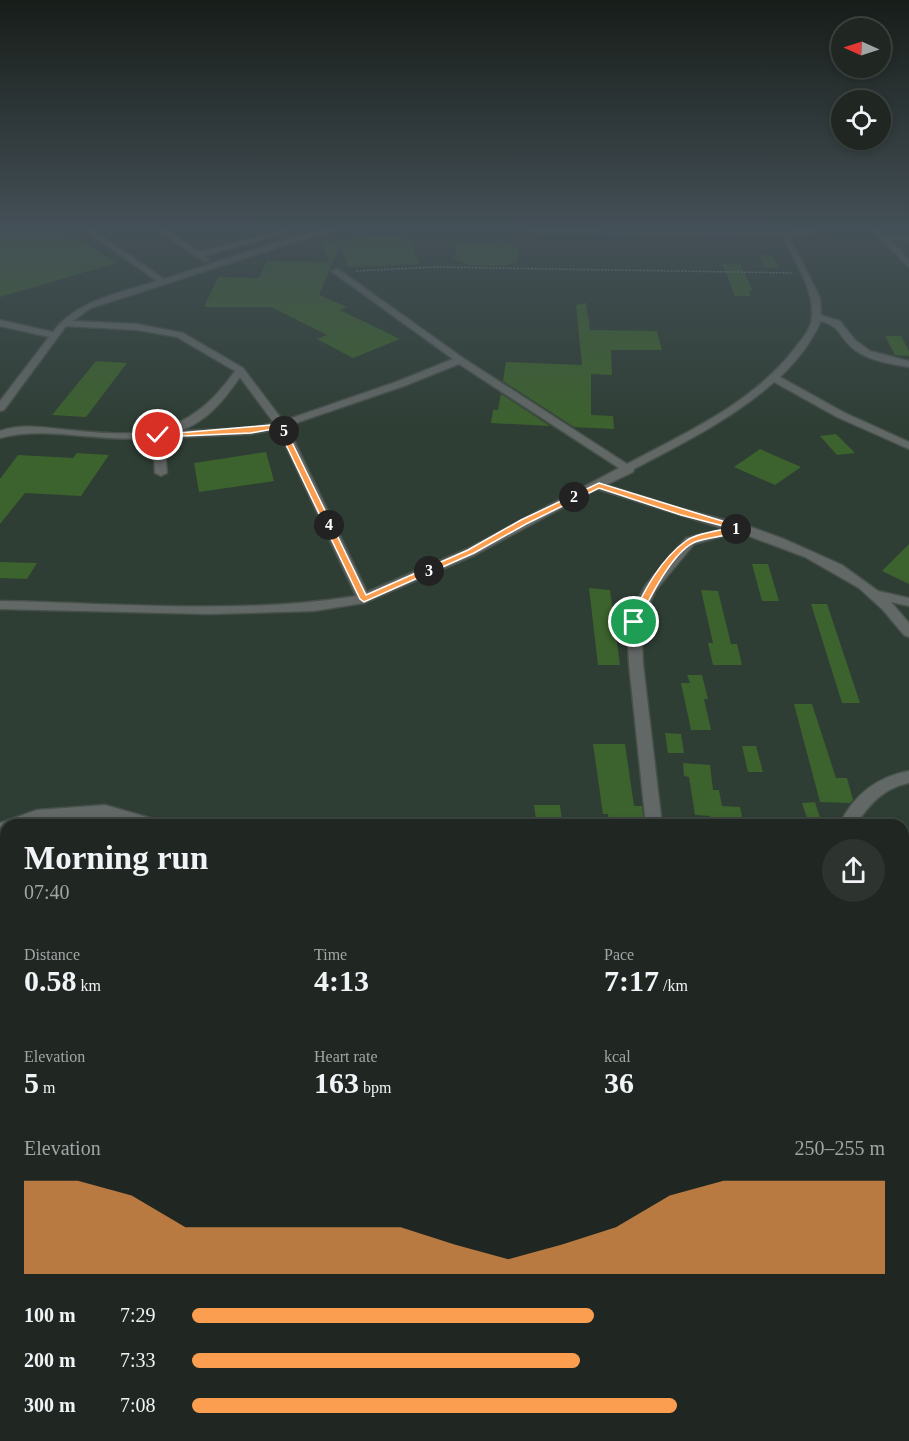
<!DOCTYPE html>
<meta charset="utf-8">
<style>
body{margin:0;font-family:"Times New Roman",serif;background:#2d332f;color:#f1f3f6;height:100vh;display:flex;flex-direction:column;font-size:22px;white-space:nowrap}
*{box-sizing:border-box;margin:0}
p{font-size:20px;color:#a2a5a5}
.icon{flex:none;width:33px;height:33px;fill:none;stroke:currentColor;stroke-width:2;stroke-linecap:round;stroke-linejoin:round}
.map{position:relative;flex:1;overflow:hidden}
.drawer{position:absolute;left:0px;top:819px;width:909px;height:622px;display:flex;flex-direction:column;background:#202722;border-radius:18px 18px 0 0;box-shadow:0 3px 9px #0003,0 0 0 2px #3d4440}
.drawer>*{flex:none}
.needle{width:39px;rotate:273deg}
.fabs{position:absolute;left:831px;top:18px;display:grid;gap:12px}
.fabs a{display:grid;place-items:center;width:60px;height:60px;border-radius:50%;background:#202722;box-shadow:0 3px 9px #0003,0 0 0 2px #3d4440;font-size:30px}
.pin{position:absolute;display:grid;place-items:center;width:51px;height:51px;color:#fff;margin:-26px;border:3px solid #fff;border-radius:50%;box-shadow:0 2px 6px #0007}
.km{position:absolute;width:30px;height:30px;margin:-15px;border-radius:50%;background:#222;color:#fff;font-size:16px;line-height:30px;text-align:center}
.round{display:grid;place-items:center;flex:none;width:63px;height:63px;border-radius:32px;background:#2d332f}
.headline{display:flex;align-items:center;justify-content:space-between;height:102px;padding:0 24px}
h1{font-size:33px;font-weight:800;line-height:45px}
.metrics{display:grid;grid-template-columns:repeat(3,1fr);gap:9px;height:102px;padding:6px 24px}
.metrics div{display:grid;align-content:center}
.metrics b{font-size:30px;font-weight:800}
.metrics small{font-size:16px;font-weight:400}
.metrics p{font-size:16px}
.chart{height:168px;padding:12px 24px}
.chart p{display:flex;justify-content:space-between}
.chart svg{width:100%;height:108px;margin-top:6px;fill:#fb9e50;opacity:.7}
ul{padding:0 24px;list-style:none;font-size:20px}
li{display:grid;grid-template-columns:96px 72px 1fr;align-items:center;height:45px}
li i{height:15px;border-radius:8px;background:#fb9e50}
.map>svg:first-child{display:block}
.built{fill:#2e3e34;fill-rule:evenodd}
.building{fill:#3c622d}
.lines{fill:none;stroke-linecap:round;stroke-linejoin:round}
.minor-casing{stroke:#47504a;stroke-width:3}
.path{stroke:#89918b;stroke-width:1.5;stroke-dasharray:2 1.5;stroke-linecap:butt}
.minor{fill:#626866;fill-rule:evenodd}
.route{fill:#fb9e50;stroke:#fff;stroke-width:1.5}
</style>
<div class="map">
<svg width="909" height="1441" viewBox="0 0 909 1441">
<rect width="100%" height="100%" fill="#2a342d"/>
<path class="built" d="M0 229H909V1441H0ZM6 825H903V1436H6Z"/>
<path class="building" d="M0 229H63L116 263 0 297Z
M408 234 420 264 348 267 340 244 319 295 347 307 340 310 400 339 353 358 317 339 327 335 271 307H204L218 277 259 278 267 261 329 262 322 242Z
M497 238 519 248 517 262 505 266 469 265 454 259 457 244 465 241 497 242Z
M759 255H773L779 268H764Z
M722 263 740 264 753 291H749L751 296H735Z
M586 303 590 330 657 331 662 350H611L612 375 591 374V415L613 416 614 429 574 427 503 381 506 362 582 365 576 305Z
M885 336H901L909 351V356L895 355Z
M96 361 127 363 86 417 52 415Z
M501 394 550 426 491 423 493 410H498Z
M836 434 855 453 837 455 820 436Z
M760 449 801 467 775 485 734 467Z
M266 452 274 481 199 492 194 463Z
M77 453 109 455 81 496 25 493 0 524V479L18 455 73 458Z
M909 544V584L882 571Z
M0 562 37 563 27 579 0 578Z
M752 564H768L779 601H762Z
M589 588 610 590 620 665H598Z
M701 590 718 591 731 644H737L742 665H713L708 643H713Z
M811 604H827L860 703H842Z
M687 675H702L708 699H704L711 730H691L681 683H690Z
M794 704H812L836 778H847L853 800 850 803 820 802Z
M665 733 681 734 684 753H668Z
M593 744H625L634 806H642L644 825H609L608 814H603Z
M742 746H756L763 772H748Z
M683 763 710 765 713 790H719L722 806 740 807 743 821 711 820 710 816 695 815 689 777 684 776Z
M815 802 821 821H808L802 803Z
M534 805H560L562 821H536Z"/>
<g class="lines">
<defs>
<path id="minor" d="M83 229H92L164 279 293 237 328 229H342L298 241 91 308 73 321 137 324 183 333 243 368 283 421 396 382 453 359 331 271 338 269 463 358 627 464C687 432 753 403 795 348 802 339 812 328 812 316 814 289 794 261 782 236L481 231 477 229 772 233 780 232 778 229 787 231 837 229 789 236 820 298 821 315 840 321 855 340 870 351 909 361V367C891 364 870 361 855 350 839 338 842 327 821 321 811 343 797 361 780 377L845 413 909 442V449L837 417 774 382C732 419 683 443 634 469L633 472 606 485 679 508 745 525 784 539 842 565 878 591 909 598V606L891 602 909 623V637L904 635 883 610 859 588 805 557 738 532 694 544 656 590 641 622 643 664 662 825H646L629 664 627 622 645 586 686 538 725 529 597 489 475 555 364 603 314 611 209 614 0 609V601C118 603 239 615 356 596L278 429 251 434 164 438 167 473 161 476 155 473 153 437C102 444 49 425 0 438V431C20 424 39 427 59 429 138 437 185 442 235 371L177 337 137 330 66 326 4 410 0 411V401L49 337 0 326V320L53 332C77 300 120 293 157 281ZM459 364 619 468 467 549 367 592 287 426 404 386ZM240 377 274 423 251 428 179 431C207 422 224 400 240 377Z
M156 229H165L199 252 287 229H300L204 256 209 260 205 262Z
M871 229H879L886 236H909V240H890L909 260V267Z
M909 771V783C884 788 869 804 856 825H839C854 795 876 777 909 771Z
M105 805 157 820 159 825H128L105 819 6 825V835L0 837V823L37 810Z
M903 965 909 968V996L903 994Z
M903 995 909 996V1014L903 1013Z
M903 1216H909V1238H903Z
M6 1339V1365L0 1367V1341Z
M692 1436H721L723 1441H694Z"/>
</defs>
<use href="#minor" class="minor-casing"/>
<path class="path" d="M356 271 434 267 793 273"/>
<use href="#minor" class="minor"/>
</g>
<linearGradient id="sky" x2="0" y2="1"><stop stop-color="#171d19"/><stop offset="0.53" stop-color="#445057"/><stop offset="1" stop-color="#445057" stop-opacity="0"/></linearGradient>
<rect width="909" height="431" fill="url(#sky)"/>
<path class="route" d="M283 424 366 595 468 550 521 520 599 483 745 528C731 537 711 536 695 542 673 551 648 601 638 622L634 625 629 622C643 594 659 560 686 541 697 533 718 531 731 528L681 515 599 488 526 524 474 553 364 602 360 599 278 428 251 433 158 437 155 435Z"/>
</svg>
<div class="fabs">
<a><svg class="needle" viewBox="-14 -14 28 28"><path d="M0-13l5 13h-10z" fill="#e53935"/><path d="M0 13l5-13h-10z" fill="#a2a5a5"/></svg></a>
<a><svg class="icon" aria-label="locate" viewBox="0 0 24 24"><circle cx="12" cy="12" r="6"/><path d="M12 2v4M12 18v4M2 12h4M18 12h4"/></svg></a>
</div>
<div class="pin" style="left:634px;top:622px;background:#1e9e55"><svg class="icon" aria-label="arrive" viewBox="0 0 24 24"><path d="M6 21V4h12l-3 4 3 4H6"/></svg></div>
<div class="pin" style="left:158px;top:435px;background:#d93025"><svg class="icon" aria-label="check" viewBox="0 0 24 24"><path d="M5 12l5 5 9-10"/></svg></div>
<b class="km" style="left:736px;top:529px">1</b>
<b class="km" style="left:574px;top:497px">2</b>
<b class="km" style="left:429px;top:571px">3</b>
<b class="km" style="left:329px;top:525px">4</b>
<b class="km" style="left:284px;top:431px">5</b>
<section class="drawer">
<div class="headline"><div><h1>Morning run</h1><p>07:40</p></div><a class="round"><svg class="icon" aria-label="share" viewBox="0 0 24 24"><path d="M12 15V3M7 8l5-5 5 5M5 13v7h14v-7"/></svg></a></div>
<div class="metrics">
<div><p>Distance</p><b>0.58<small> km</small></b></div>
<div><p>Time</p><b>4:13</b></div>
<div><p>Pace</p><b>7:17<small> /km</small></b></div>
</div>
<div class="metrics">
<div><p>Elevation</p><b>5<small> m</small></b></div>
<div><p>Heart rate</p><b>163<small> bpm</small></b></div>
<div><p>kcal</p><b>36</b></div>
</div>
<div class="chart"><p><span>Elevation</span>250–255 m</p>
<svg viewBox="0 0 160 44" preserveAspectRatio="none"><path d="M0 44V6L10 6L20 12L30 25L40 25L50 25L60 25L70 25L80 32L90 38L100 32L110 25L120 12L130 6L140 6L150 6L160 6V44z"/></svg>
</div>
<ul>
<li><b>100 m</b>7:29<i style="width:58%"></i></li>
<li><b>200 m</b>7:33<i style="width:56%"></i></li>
<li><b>300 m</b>7:08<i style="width:70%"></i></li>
</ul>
</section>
</div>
